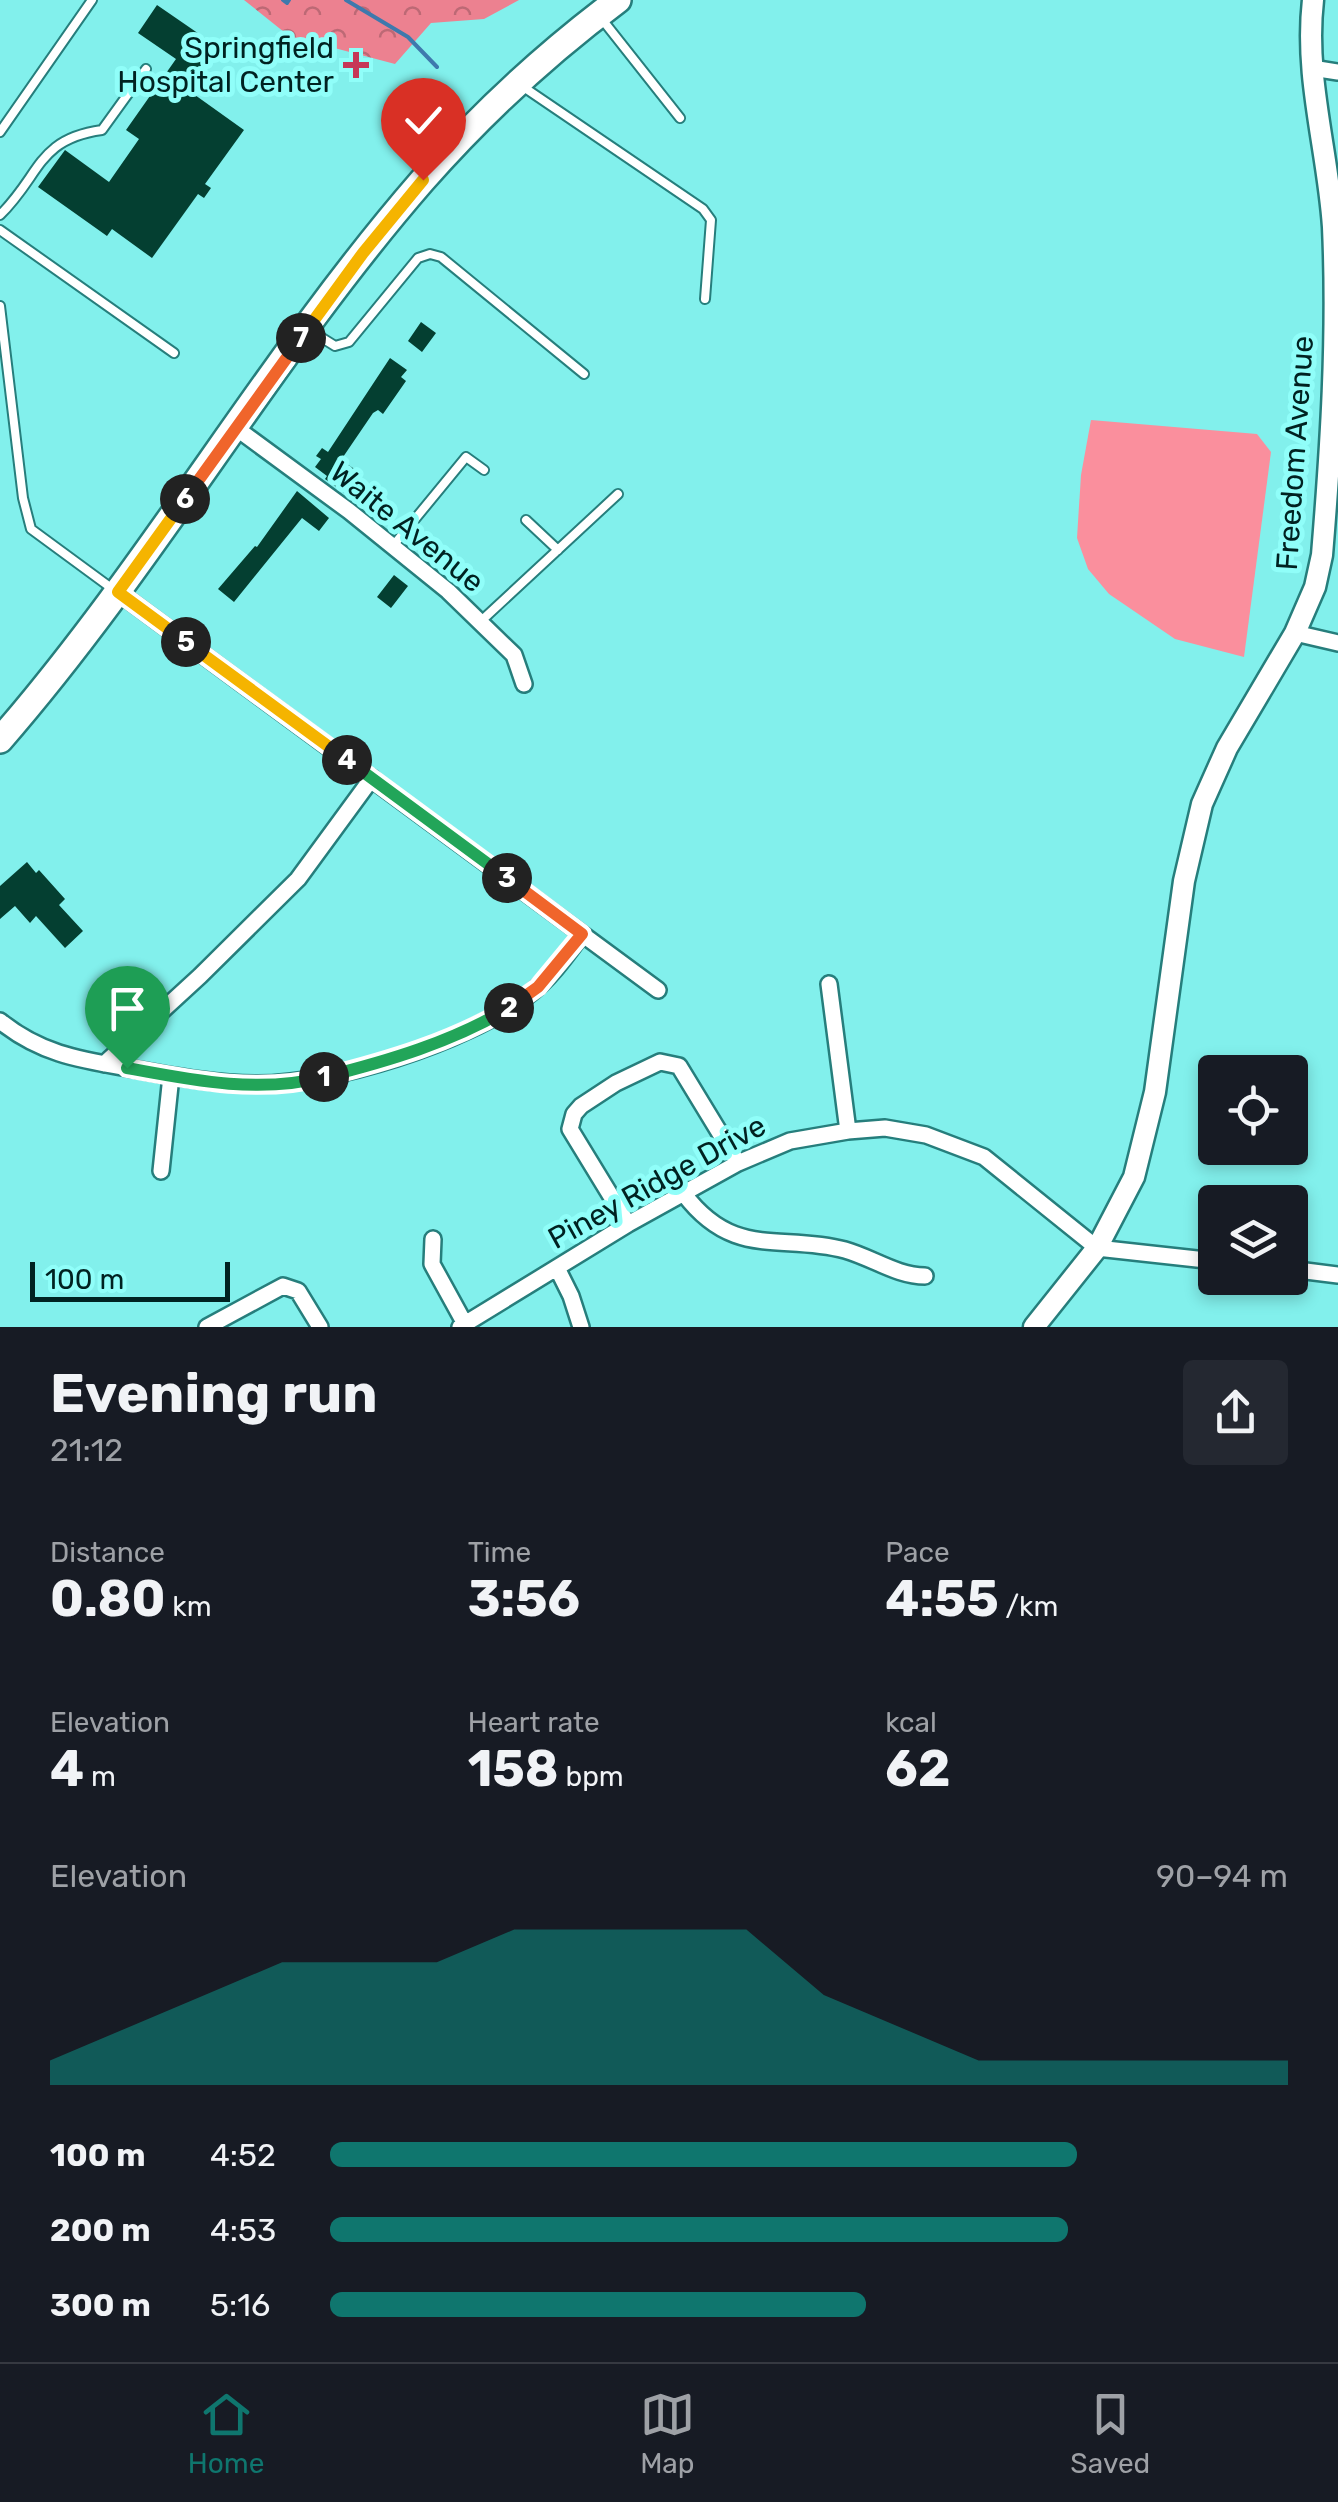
<!DOCTYPE html>
<meta charset="utf-8">
<style>
body{margin:0;font-family:Rubik,sans-serif;background:#242831;color:#f1f3f6;height:100vh;display:flex;flex-direction:column;font-size:38px;white-space:nowrap}
*{box-sizing:border-box;margin:0}
p{font-size:32px;color:#9ea1a6}
.icon{flex:none;width:55px;height:55px;fill:none;stroke:currentColor;stroke-width:2;stroke-linecap:round;stroke-linejoin:round}
.map{position:relative;height:1327px;overflow:hidden}
.panel{display:flex;flex-direction:column;background:#171b24;flex:1}
.panel>*{flex:none}
.tools{position:absolute;left:1198px;top:1055px;display:grid;gap:20px}
.tools a{display:grid;place-items:center;width:110px;height:110px;border-radius:10px;background:#171b24;box-shadow:0 5px 15px #0003;font-size:50px}
.scale{position:absolute;left:30px;bottom:25px;width:200px;box-sizing:border-box;padding-left:10px;border:5px solid #002221;border-top:0;font-size:28px;line-height:35px;white-space:nowrap;color:#002221;-webkit-text-stroke:8px #90fef9;paint-order:stroke}
.pin{position:absolute;display:grid;place-items:center;width:85px;height:85px;color:#fff;margin:-102px -42px;border-radius:50% 50% 50% 0;rotate:-45deg;box-shadow:0 0 10px #0007}
.pin .icon{rotate:45deg}
.km{position:absolute;width:50px;height:50px;margin:-25px;border-radius:50%;background:#222;color:#fff;font-size:28px;line-height:50px;text-align:center}
.round{display:grid;place-items:center;flex:none;width:105px;height:105px;border-radius:10px;background:#242831}
.summary{display:flex;align-items:center;justify-content:space-between;height:170px;padding:0 50px}
h1{font-size:55px;font-weight:700;line-height:75px}
.metrics{display:grid;grid-template-columns:repeat(3,1fr);gap:15px;height:170px;padding:10px 50px}
.metrics div{display:grid;align-content:center}
.metrics b{font-size:50px;font-weight:700}
.metrics small{font-size:28px;font-weight:400}
.metrics p{font-size:28px}
.chart{height:280px;padding:20px 50px}
.chart p{display:flex;justify-content:space-between}
.chart svg{width:100%;height:180px;margin-top:10px;fill:#0f766e;opacity:.7}
ul{padding:0 50px;list-style:none;font-size:32px}
li{display:grid;grid-template-columns:160px 120px 1fr;align-items:center;height:75px}
li i{height:25px;border-radius:12px;background:#0f766e}
.tabs{display:flex;justify-content:space-around;align-items:center;height:140px;border-top:2px solid #363941;background:#171b24;font-size:28px;color:#9ea1a6}
.tabs a{display:grid;justify-items:center;gap:5px}
.tabs .current{color:#0f766e}
.map>svg:first-child{display:block}
.green{fill:#fa8f9d}
.forest{fill:url(#forest-crowns)}
.lines{fill:none;stroke-linecap:round;stroke-linejoin:round}
.stream{stroke:#3e79ad;stroke-width:4}
.building{fill:#043f31}
.service-casing{stroke:#267e7c;stroke-width:12}
.minor-casing{stroke:#267e7c;stroke-width:20}
.tertiary-casing{stroke:#267e7c;stroke-width:25}
.primary-casing{stroke:#267e7c;stroke-width:30}
.service{stroke:#fff;stroke-width:8}
.minor{stroke:#fff;stroke-width:15}
.tertiary{stroke:#fff;stroke-width:20}
.primary{stroke:#fff;stroke-width:25}
.split-1-casing{stroke:#fff;stroke-width:20}
.split-2-casing{stroke:#fff;stroke-width:20}
.split-3-casing{stroke:#fff;stroke-width:20}
.split-4-casing{stroke:#fff;stroke-width:20}
.split-5-casing{stroke:#fff;stroke-width:20}
.split-6-casing{stroke:#fff;stroke-width:20}
.split-7-casing{stroke:#fff;stroke-width:20}
.split-8-casing{stroke:#fff;stroke-width:20}
.split-1{stroke:#22a559;stroke-width:12}
.split-2{stroke:#22a559;stroke-width:12}
.split-3{stroke:#f0652b;stroke-width:12}
.split-4{stroke:#22a559;stroke-width:12}
.split-5{stroke:#f5b400;stroke-width:12}
.split-6{stroke:#f5b400;stroke-width:12}
.split-7{stroke:#f0652b;stroke-width:12}
.split-8{stroke:#f5b400;stroke-width:12}
.poi-dot{fill:#c63657;stroke:#90fef9;stroke-width:4}
.labels{text-anchor:middle;stroke-width:10;stroke-linejoin:round;paint-order:stroke}
.poi-label{font-size:30px;fill:#002221;stroke:#90fef9;text-anchor:end}
.street-label{font-size:30px;fill:#002221;stroke:#90fef9}
</style>
<div class="map">
<svg width="1338" height="1327" viewBox="0 0 1338 1327">
<defs>
<pattern id="forest-crowns" width="20" height="18" patternUnits="userSpaceOnUse" patternTransform="scale(2.5)"><rect width="20" height="18" fill="#ec8190"/><path d="M2 6a3 3 0 1 1 6 0M12 15a3 3 0 1 1 6 0" fill="none" stroke="#bd6975"/></pattern>
</defs>
<rect width="100%" height="100%" fill="#82f0ec"/>
<path class="green" d="M1091 420 1257 434 1271 452 1244 657 1175 639 1109 594 1088 569 1077 538 1081 475Z"/>
<path class="forest" d="M244 0H519L484 19 431 23 395 64 289 36Z"/>
<g class="lines">
<path class="stream" d="M283 0 287 3 289 0
M346 0 408 37 437 67"/>
</g>
<path class="building" d="M157 5 218 47 188 90 244 130 205 184 211 188 204 198 198 194 152 258 112 229 107 236 38 187 65 150 109 182 139 139 126 130 176 59 138 33Z
M421 322 436 333 422 352 408 341Z
M390 358 407 370 401 377 406 381 383 414 378 410 373 413 341 460 359 472 345 493 325 479 327 476 315 467 321 459 316 456 322 448 328 452Z
M297 491 329 518 319 531 302 518 234 602 218 589 255 546 257 547Z
M394 575 408 586 391 608 377 597Z
M27 862 36 873 39 870 65 899 59 905 83 931 65 948 36 916 30 923 15 906 0 919V886Z"/>
<g class="lines">
<defs>
<path id="service" d="M601 18 680 118
M522 86 703 209 711 220 705 299
M0 132 92 0
M0 215C41 175 37 139 102 130L146 69
M0 230 174 353
M0 306 23 498 31 529 114 590
M311 331 335 346 349 342 418 258 430 254 441 257 584 374
M526 520 558 550
M392 547 466 457 484 470
M480 622 618 494"/>
<path id="minor" d="M1312 68 1338 72
M236 428 349 511 448 591 514 655 524 684
M118 592 658 990
M1295 633 1338 643
M829 984 848 1131
M0 1021C42 1055 82 1060 134 1069 174 1076 214 1084 255 1084 332 1085 465 1043 527 996 549 980 566 956 582 934
M104 1064 200 976 298 879 372 778
M161 1171 171 1076
M684 1194C734 1260 781 1233 845 1250 873 1258 897 1276 925 1276
M628 1224 570 1129 574 1114 581 1106 616 1083 660 1062 679 1066 738 1163
M433 1239 432 1264 465 1324
M557 1268 571 1296 581 1327
M1290 1269 1338 1275
M207 1327 283 1286 298 1291 320 1327
M460 1327 628 1224 738 1163 790 1141 848 1131 885 1128 926 1135 984 1157 1097 1248 1215 1261"/>
<path id="tertiary" d="M1034 1327 1097 1248 1134 1177 1155 1092 1184 881 1202 804 1227 748 1295 633 1315 587 1322 555C1331 446 1338 337 1333 227 1328 151 1304 77 1313 0"/>
<path id="primary" d="M0 740C154 563 269 357 422 181 481 114 547 53 618 0"/>
</defs>
<use href="#service" class="service-casing"/>
<use href="#minor" class="minor-casing"/>
<use href="#tertiary" class="tertiary-casing"/>
<use href="#primary" class="primary-casing"/>
<use href="#service" class="service"/>
<use href="#minor" class="minor"/>
<use href="#tertiary" class="tertiary"/>
<use href="#primary" class="primary"/>
</g>
<g class="lines">
<defs>
<path id="split-1" d="M127 1068C191 1080 259 1094 324 1077"/>
<path id="split-2" d="M324 1077C388 1061 452 1042 509 1008"/>
<path id="split-3" d="M507 878 582 934 538 987 509 1008"/>
<path id="split-4" d="M347 760 507 878"/>
<path id="split-5" d="M186 642 347 760"/>
<path id="split-6" d="M185 499 118 592 186 642"/>
<path id="split-7" d="M185 499 301 338"/>
<path id="split-8" d="M301 338 363 253 423 180"/>
</defs>
<use href="#split-1" class="split-1-casing"/>
<use href="#split-2" class="split-2-casing"/>
<use href="#split-3" class="split-3-casing"/>
<use href="#split-4" class="split-4-casing"/>
<use href="#split-5" class="split-5-casing"/>
<use href="#split-6" class="split-6-casing"/>
<use href="#split-7" class="split-7-casing"/>
<use href="#split-8" class="split-8-casing"/>
<use href="#split-1" class="split-1"/>
<use href="#split-2" class="split-2"/>
<use href="#split-3" class="split-3"/>
<use href="#split-4" class="split-4"/>
<use href="#split-5" class="split-5"/>
<use href="#split-6" class="split-6"/>
<use href="#split-7" class="split-7"/>
<use href="#split-8" class="split-8"/>
</g>
<path class="poi-dot" d="M351 50h10v10h10v10h-10v10h-10v-10h-10v-10h10z"/>
<g class="labels">
<g class="poi-label">
<text x="334" y="58">Springfield<tspan x="334" dy="34">Hospital Center</tspan></text>
</g>
<g class="street-label">
<text transform="translate(1295 453) rotate(-86)" y="10">Freedom Avenue</text>
<text transform="translate(407 527) rotate(39)" y="10">Waite Avenue</text>
<text transform="translate(657 1182) rotate(-29)" y="10">Piney Ridge Drive</text>
</g>
</g>
</svg>
<div class="tools">
<a><svg class="icon" aria-label="locate" viewBox="0 0 24 24"><circle cx="12" cy="12" r="6"/><path d="M12 2v4M12 18v4M2 12h4M18 12h4"/></svg></a>
<a><svg class="icon" aria-label="layers" viewBox="0 0 24 24"><path d="M12 4l9 5-9 5-9-5zM3 14l9 5 9-5"/></svg></a>
</div>
<div class="scale">100 m</div>
<div class="pin" style="left:127px;top:1068px;background:#1e9e55"><svg class="icon" aria-label="arrive" viewBox="0 0 24 24"><path d="M6 21V4h12l-3 4 3 4H6"/></svg></div>
<div class="pin" style="left:423px;top:180px;background:#d93025"><svg class="icon" aria-label="check" viewBox="0 0 24 24"><path d="M5 12l5 5 9-10"/></svg></div>
<b class="km" style="left:324px;top:1077px">1</b>
<b class="km" style="left:509px;top:1008px">2</b>
<b class="km" style="left:507px;top:878px">3</b>
<b class="km" style="left:347px;top:760px">4</b>
<b class="km" style="left:186px;top:642px">5</b>
<b class="km" style="left:185px;top:499px">6</b>
<b class="km" style="left:301px;top:338px">7</b>
</div>
<section class="panel">
<div class="summary"><div><h1>Evening run</h1><p>21:12</p></div><a class="round"><svg class="icon" aria-label="share" viewBox="0 0 24 24"><path d="M12 15V3M7 8l5-5 5 5M5 13v7h14v-7"/></svg></a></div>
<div class="metrics">
<div><p>Distance</p><b>0.80<small> km</small></b></div>
<div><p>Time</p><b>3:56</b></div>
<div><p>Pace</p><b>4:55<small> /km</small></b></div>
</div>
<div class="metrics">
<div><p>Elevation</p><b>4<small> m</small></b></div>
<div><p>Heart rate</p><b>158<small> bpm</small></b></div>
<div><p>kcal</p><b>62</b></div>
</div>
<div class="chart"><p><span>Elevation</span>90–94 m</p>
<svg viewBox="0 0 160 44" preserveAspectRatio="none"><path d="M0 44V38L10 30L20 22L30 14L40 14L50 14L60 6L70 6L80 6L90 6L100 22L110 30L120 38L130 38L140 38L150 38L160 38V44z"/></svg>
</div>
<ul>
<li><b>100 m</b>4:52<i style="width:78%"></i></li>
<li><b>200 m</b>4:53<i style="width:77%"></i></li>
<li><b>300 m</b>5:16<i style="width:56%"></i></li>
</ul>
</section>
<nav class="tabs">
<a class="current"><svg class="icon" aria-label="home" viewBox="0 0 24 24"><path d="M3 11l9-7 9 7M6 9v11h12V9"/></svg>Home</a>
<a><svg class="icon" aria-label="map" viewBox="0 0 24 24"><path d="M3 6l6-2 6 2 6-2v14l-6 2-6-2-6 2zM9 4v14M15 6v14"/></svg>Map</a>
<a><svg class="icon" aria-label="saved" viewBox="0 0 24 24"><path d="M7 4h10v16l-5-4-5 4z"/></svg>Saved</a>
</nav>
